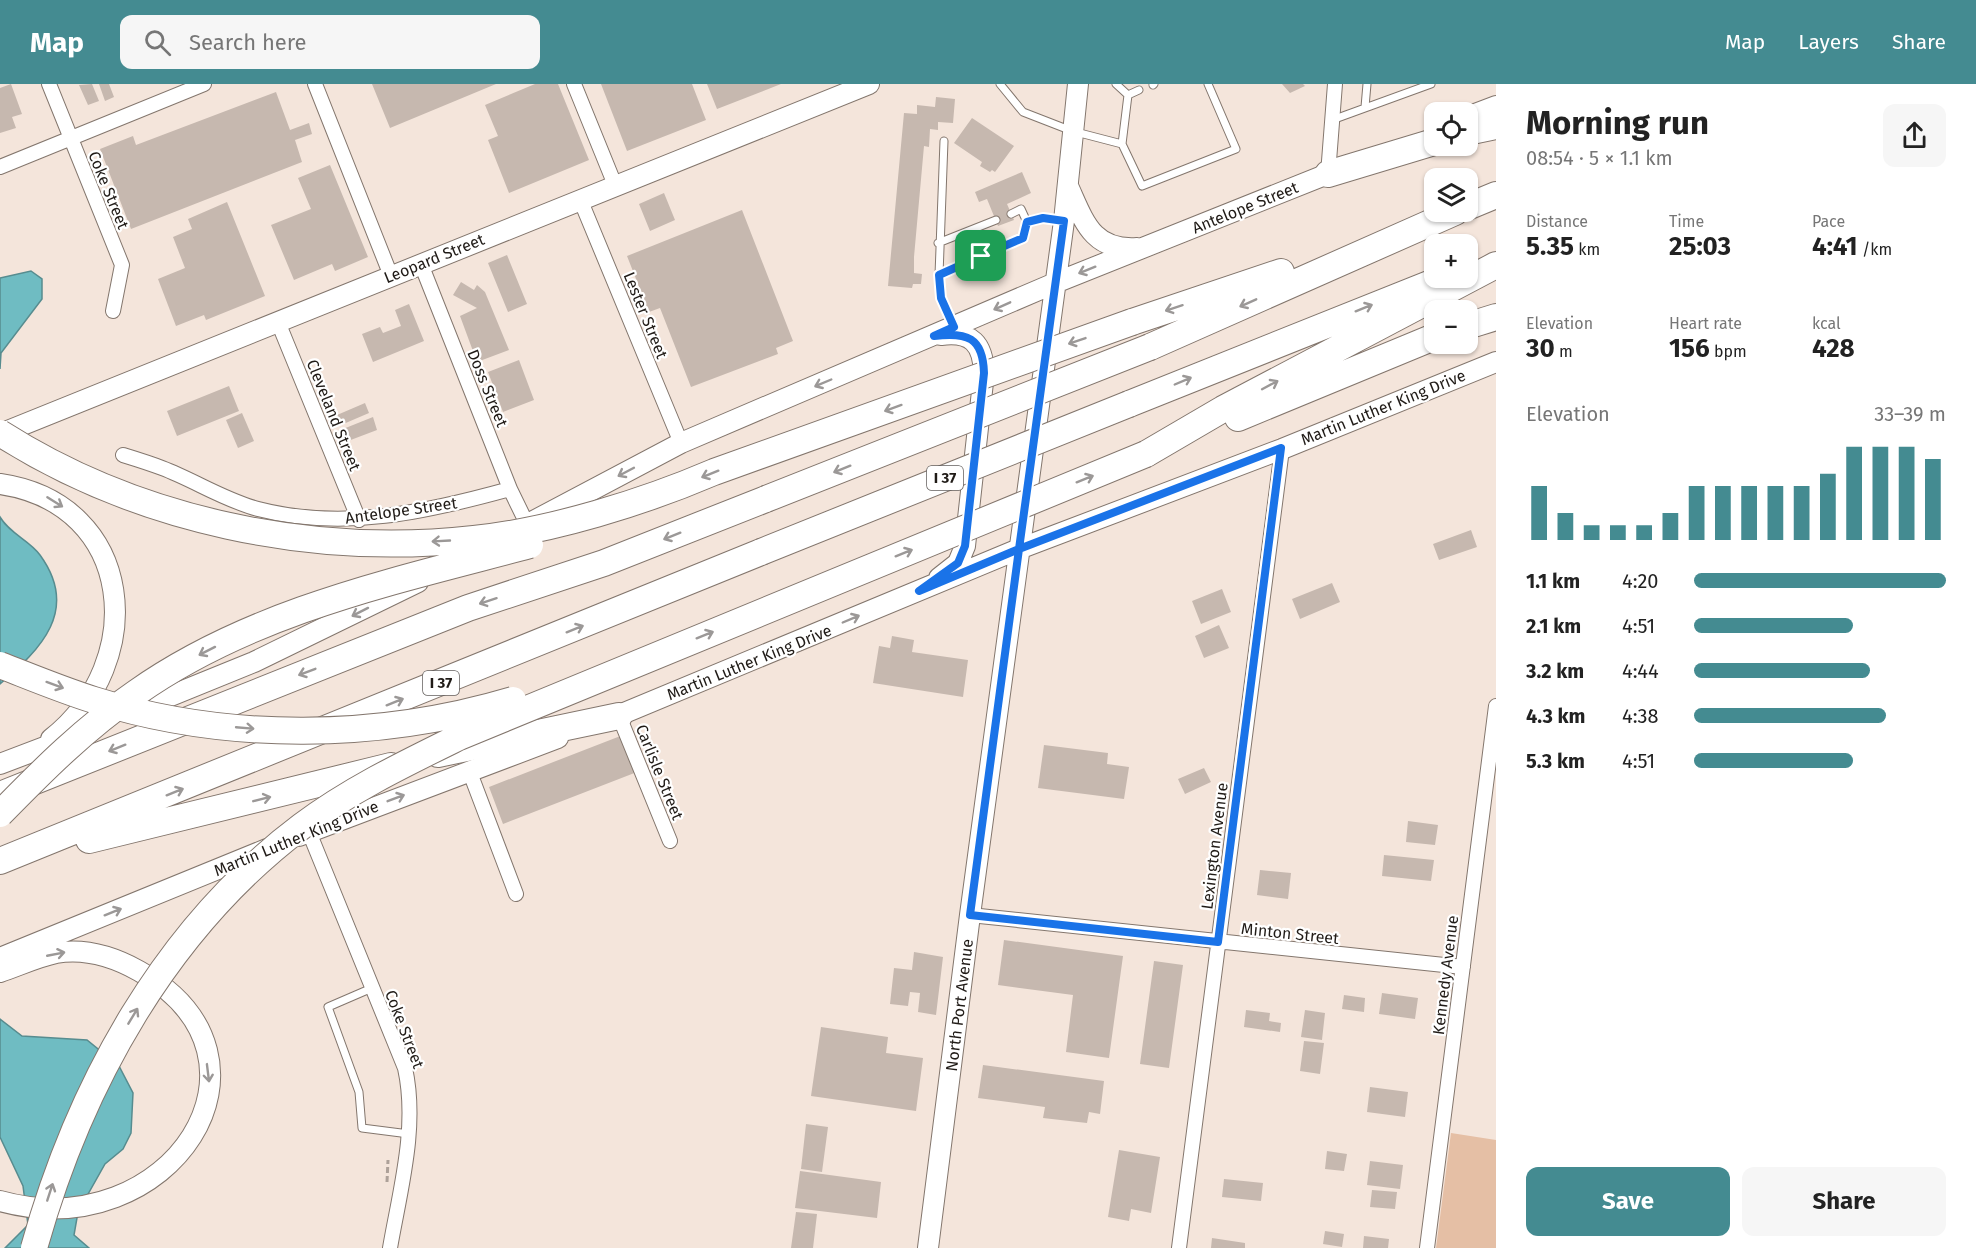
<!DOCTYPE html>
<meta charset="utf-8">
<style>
body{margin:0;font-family:"Fira Sans",sans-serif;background:#f6f6f6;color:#222;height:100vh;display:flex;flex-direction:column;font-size:22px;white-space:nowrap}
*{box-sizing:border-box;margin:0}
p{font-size:20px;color:#767676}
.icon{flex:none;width:33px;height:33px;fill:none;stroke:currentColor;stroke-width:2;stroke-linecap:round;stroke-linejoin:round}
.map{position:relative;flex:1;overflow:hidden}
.drawer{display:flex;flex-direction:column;background:#fff;width:480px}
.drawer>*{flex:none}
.fabs{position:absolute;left:1424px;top:18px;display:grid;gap:12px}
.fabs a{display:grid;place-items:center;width:54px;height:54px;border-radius:12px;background:#fff;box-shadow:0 2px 4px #0004;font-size:30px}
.pin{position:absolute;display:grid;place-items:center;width:51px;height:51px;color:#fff;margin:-26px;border-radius:12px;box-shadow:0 3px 9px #0006}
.round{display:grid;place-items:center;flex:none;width:63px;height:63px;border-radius:12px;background:#f6f6f6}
.headline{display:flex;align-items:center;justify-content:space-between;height:102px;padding:0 30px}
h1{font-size:33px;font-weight:700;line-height:45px}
.metrics{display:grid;grid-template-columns:repeat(3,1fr);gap:9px;height:102px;padding:6px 30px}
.metrics div{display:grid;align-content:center}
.metrics b{font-size:26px;font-weight:700}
.metrics small{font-size:16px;font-weight:400}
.metrics p{font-size:16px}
.chart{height:168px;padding:12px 30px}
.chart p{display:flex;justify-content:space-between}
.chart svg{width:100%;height:108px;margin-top:6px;stroke:#448b91;stroke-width:6}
.button{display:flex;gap:12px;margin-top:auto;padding:12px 30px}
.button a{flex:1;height:69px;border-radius:12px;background:#448b91;color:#fff;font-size:24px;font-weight:700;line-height:69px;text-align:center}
.button a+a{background:#f6f6f6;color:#222}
ul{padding:0 30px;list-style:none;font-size:20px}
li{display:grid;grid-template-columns:96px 72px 1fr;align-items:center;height:45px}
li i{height:15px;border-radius:8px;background:#448b91}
header{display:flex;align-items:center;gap:36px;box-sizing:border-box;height:84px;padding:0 30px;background:#448b91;color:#fff}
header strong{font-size:28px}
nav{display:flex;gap:33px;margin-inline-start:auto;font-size:21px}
.search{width:420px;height:54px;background:#f6f6f6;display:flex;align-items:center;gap:15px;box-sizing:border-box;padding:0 21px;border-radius:12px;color:#767676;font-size:22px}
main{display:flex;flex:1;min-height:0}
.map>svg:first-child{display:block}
.green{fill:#e5bfa5}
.water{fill:#6fbcc2;stroke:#578c8f;stroke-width:1.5}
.building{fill:#c6b8af}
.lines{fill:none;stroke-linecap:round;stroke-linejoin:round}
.lane-casing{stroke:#83766d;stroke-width:9}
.street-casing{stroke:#83766d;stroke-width:16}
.secondary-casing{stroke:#83766d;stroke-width:22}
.highway-casing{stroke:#83766d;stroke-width:28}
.path{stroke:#ada199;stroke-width:3;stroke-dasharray:6 3;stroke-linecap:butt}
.lane{stroke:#fff;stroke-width:7}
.street{stroke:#fff;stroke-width:14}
.secondary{stroke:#fff;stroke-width:20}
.highway{stroke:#fff;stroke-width:26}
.highway-bridge-casing{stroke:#83766d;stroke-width:28;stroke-linecap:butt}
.highway-bridge{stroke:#fff;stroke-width:26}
.oneway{stroke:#9b9897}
.route-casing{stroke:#fff;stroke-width:12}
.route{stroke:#1a73e8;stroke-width:8}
.labels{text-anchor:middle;stroke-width:4.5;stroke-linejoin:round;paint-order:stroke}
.shield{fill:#fff;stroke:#635f5d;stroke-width:1.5}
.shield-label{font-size:15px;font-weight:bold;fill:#201b17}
.street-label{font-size:16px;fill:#201b17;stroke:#fff}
</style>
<header>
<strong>Map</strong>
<div class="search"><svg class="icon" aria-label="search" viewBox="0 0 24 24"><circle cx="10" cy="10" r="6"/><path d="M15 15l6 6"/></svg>Search here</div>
<nav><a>Map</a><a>Layers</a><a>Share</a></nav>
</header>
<main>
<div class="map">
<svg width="1496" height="1164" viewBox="0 0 1496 1164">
<rect width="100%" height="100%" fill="#f4e5db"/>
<path class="green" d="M1451 1049 1496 1056V1164H1436Z"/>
<path class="water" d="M31 187 42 195V215L1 269 0 285V194Z
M0 433C10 450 29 456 40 471 80 526 41 565 0 600Z
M0 935 22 952 87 956 119 982 133 1009 131 1049 123 1065 105 1080 78 1128 74 1151 89 1164H5L28 1141 23 1102 0 1053Z"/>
<path class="building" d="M11 0 22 30 12 33 16 44 0 49V4Z
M92 0 99 17 88 21 79 1Z
M99 0H109L114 13 105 17Z
M372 0H496L390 44Z
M535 0H558L589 76 509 109 488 56 498 52 485 21Z
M601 0H692L706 36 627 67Z
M707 0H781L717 25Z
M1282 0H1303L1305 2 1290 9Z
M276 8 290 46 309 39 312 50 295 56 302 78 131 145 100 65 133 52 136 61Z
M936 13 955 15 953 39 938 38V46L930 45 929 63 924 62 914 173V189L922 190 921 200H913L912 204 888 202 904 29 917 30V21L935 23Z
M972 34 1014 62 995 88 992 86 990 88 980 82 982 78 954 59Z
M330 81 368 173 335 187 332 180 294 196 271 141 311 125 298 94Z
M1022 88 1031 109 1007 120 1014 136 998 142 987 115 979 118 975 108Z
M664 109 675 136 650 147 639 120Z
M227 118 265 212 206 236 204 231 176 242 158 195 185 184 173 153 192 145 188 135Z
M742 126 793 257 776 264 778 270 691 303 660 224 649 228 627 172Z
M507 171 527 220 508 228 488 179Z
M461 198 474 206 477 201 485 208 509 266 477 278 460 232 477 224 453 211Z
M409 220 424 257 373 278 362 250 380 243 383 249 401 242 395 226Z
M519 276 534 316 503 328 488 288Z
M229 302 239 327 177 352 167 327Z
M365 319 369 329 341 341 337 331Z
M242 329 254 357 238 364 226 336Z
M373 333 377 346 348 357 343 345Z
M1471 446 1477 463 1439 476 1433 460Z
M1332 499 1340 518 1300 535 1292 515Z
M1222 505 1231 528 1201 540 1192 517Z
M1219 541 1229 564 1204 574 1195 552Z
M892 552 914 556 912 568 968 576 963 613 873 599 879 562 890 564Z
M623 651 637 688 503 740 489 703Z
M1044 661 1108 669 1107 680 1129 683 1124 715 1038 704Z
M1204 684 1211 698 1185 710 1178 695Z
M1408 737 1438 741 1435 761 1406 758Z
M1384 771 1434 776 1431 797 1382 792Z
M1260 786 1291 789 1288 815 1257 811Z
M1004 856 1123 872 1109 974 1066 968 1073 911 998 901Z
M914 868 943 873 936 931 918 928 920 909 910 908 908 922 890 920 894 884 912 886Z
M1154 877 1183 881 1169 984 1140 980Z
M1382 909 1418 914 1415 935 1379 930Z
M1344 911 1365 914 1364 928 1342 925Z
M1246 926 1270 929 1269 937 1281 939 1280 948 1244 943Z
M1305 926 1325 929 1322 956 1301 953Z
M821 943 888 953 886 969 923 974 916 1027 811 1012Z
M1304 957 1324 959 1320 990 1300 987Z
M983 981 1104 997 1100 1030 1089 1028 1087 1039 1043 1034 1045 1023 978 1014Z
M1370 1003 1408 1008 1405 1033 1367 1028Z
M806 1040 828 1043 822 1088 801 1085Z
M1119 1066 1160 1073 1151 1129 1131 1125 1129 1137 1108 1133Z
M1327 1067 1347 1070 1344 1087 1325 1085Z
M1370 1077 1403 1081 1400 1105 1367 1101Z
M800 1087 881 1098 877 1134 795 1124Z
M1224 1095 1263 1099 1261 1117 1222 1113Z
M1372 1106 1397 1108 1395 1125 1370 1123Z
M796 1128 817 1130 813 1164H791Z
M1325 1147 1344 1150 1342 1163 1323 1160Z
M1364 1152 1389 1155 1388 1164H1363Z
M1212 1154 1245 1159V1164H1211Z"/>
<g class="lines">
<defs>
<path id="lane" d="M1000 0 1023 28 1072 47 1122 60 1142 102 1236 65 1208 0
M1116 0 1128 11 1139 6
M1153 1 1154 0
M1365 23 1367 0
M1332 36 1431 0
M944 57 939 191 941 214 953 241
M1122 60 1128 11
M1011 130 1021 125 1027 138
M938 159 996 136
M939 191 1023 154 1027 138 1043 134 1061 137
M372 904 328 923 359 1008 362 1044 409 1050"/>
<path id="street" d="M49 0 122 181 113 227
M315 0 391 192
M574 0 615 101
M0 83 204 0
M1328 90 1335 0
M580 115 681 359
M421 180 510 405 527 440
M278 238 359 436
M123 371C136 375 149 379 162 384 194 396 224 416 258 425 343 447 427 428 510 405
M619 632 670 757
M469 686 516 810
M309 748 405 984C418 1043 400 1106 390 1164
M970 831 1463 883
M1179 1164 1282 365
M1427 1164 1496 622"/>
<path id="secondary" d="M1467 33 1496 22
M1068 102C1084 137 1092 167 1137 164
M0 350 869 0
M0 400C136 420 149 578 51 655
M526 441 681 359 1055 199 1340 85
M939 494 958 479 965 462 984 289C983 260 972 247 941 251
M131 628 254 578 418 498
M605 637 1019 465 1282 365 1496 278
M0 680 76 651
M299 752 558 654
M0 874 267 765
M0 888C18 882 37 873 56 869 85 864 114 873 139 887 295 974 170 1164 0 1117
M928 1164 970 831 1064 137 1078 0"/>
<path id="highway" d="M1467 48 1496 42
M1328 90 1434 58
M1467 123 1496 111
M1132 238 1281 188
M1467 242 1496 233
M1150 263 1455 128
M1129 320 1444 194
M1238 334 1434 253
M1146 370 1223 325 1496 181
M438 670 619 632
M0 711 468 524 604 479 766 415
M89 756 391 682
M0 777 761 468"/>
</defs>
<use href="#lane" class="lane-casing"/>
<use href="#street" class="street-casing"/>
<use href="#secondary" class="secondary-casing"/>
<use href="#highway" class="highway-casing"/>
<path class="path" d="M387 1098 388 1076"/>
<use href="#lane" class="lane"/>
<use href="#street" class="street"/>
<use href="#secondary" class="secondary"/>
<use href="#highway" class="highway"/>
<defs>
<path id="highway-bridge" d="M0 349C138 437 312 473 474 455 551 447 644 418 714 388L1132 238
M766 415 1150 263
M761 468 1129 320
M0 581C31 593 62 606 94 616 228 658 379 656 513 616
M0 730C43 686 85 644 136 609 252 527 395 497 530 461
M34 1164C79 1002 165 845 302 742 350 706 404 680 459 653L1146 370"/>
</defs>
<use href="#highway-bridge" class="highway-bridge-casing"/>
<use href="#highway-bridge" class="highway-bridge"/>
</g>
<defs><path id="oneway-shaft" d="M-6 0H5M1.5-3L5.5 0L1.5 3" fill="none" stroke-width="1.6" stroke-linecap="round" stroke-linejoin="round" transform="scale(1.5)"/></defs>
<g class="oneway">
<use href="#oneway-shaft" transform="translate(1087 186) rotate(158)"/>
<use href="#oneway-shaft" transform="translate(1248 219) rotate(156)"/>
<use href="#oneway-shaft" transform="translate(1002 222) rotate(156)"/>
<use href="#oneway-shaft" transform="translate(1174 224) rotate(162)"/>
<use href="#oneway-shaft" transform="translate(1364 224) rotate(-22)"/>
<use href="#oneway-shaft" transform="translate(1077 257) rotate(161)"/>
<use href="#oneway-shaft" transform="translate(1183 297) rotate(-23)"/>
<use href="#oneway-shaft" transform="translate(823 299) rotate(157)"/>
<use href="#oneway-shaft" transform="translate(1270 301) rotate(-28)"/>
<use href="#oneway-shaft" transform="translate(893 324) rotate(160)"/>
<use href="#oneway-shaft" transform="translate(842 385) rotate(158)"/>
<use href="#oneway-shaft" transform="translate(626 388) rotate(152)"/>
<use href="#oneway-shaft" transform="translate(710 390) rotate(158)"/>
<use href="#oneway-shaft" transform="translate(1085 395) rotate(-22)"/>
<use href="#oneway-shaft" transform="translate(55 418) rotate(32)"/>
<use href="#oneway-shaft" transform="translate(672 452) rotate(158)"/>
<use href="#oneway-shaft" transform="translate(441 457) rotate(177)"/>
<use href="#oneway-shaft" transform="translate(904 469) rotate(-22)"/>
<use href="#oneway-shaft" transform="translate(488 517) rotate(162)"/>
<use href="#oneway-shaft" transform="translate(360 528) rotate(153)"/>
<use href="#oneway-shaft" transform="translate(851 535) rotate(-23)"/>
<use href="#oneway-shaft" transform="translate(575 545) rotate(-22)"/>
<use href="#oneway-shaft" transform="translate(705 551) rotate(-22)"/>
<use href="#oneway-shaft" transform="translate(207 567) rotate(153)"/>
<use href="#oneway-shaft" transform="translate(307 588) rotate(159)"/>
<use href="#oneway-shaft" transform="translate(55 601) rotate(20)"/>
<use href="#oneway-shaft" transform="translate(395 618) rotate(-22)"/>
<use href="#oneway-shaft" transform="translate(245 644) rotate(5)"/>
<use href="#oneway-shaft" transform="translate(117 664) rotate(158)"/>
<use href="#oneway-shaft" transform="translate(175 708) rotate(-22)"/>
<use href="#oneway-shaft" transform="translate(396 714) rotate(-21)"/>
<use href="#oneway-shaft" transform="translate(262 715) rotate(-14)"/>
<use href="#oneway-shaft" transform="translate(113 828) rotate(-22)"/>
<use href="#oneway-shaft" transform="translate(56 870) rotate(-11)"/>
<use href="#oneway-shaft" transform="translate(133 932) rotate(-59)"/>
<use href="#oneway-shaft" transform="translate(208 989) rotate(83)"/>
<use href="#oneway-shaft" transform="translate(50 1108) rotate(-72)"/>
</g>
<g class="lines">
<defs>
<path id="route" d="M981 172 939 191 941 214 954 243 934 252C967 248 983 253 984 289L965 462 958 479 919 507 1019 465 970 831 1218 858 1281 364 1019 465 1064 137 1043 134 1027 138 1023 154 981 172"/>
</defs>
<use href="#route" class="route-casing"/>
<use href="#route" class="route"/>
</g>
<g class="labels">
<g class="shield">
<rect x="927" y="382" width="36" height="24" rx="4.5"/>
<rect x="423" y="587" width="36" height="24" rx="4.5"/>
</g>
<g class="shield-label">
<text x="945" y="399">I 37</text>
<text x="441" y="604">I 37</text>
</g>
<g class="street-label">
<text transform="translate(109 106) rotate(68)" y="6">Coke Street</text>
<text transform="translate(1245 123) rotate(-22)" y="6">Antelope Street</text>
<text transform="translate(434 174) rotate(-22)" y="6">Leopard Street</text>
<text transform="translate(646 231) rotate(68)" y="6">Lester Street</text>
<text transform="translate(488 304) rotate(68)" y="6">Doss Street</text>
<text transform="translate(1383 323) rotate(-22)" y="6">Martin Luther King Drive</text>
<text transform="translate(334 331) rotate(68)" y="6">Cleveland Street</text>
<text transform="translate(401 426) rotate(-8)" y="6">Antelope Street</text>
<text transform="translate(749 578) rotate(-22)" y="6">Martin Luther King Drive</text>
<text transform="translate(660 688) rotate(68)" y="6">Carlisle Street</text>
<text transform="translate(296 754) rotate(-22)" y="6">Martin Luther King Drive</text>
<text transform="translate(1214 762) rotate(-83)" y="6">Lexington Avenue</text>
<text transform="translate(1290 849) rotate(6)" y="6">Minton Street</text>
<text transform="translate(1445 891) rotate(-83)" y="6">Kennedy Avenue</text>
<text transform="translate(959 921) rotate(-83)" y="6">North Port Avenue</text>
<text transform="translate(405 945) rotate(69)" y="6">Coke Street</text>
</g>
</g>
</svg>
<div class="fabs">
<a><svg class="icon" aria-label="locate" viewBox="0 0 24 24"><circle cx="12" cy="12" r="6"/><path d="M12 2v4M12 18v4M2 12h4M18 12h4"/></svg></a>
<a><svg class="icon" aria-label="layers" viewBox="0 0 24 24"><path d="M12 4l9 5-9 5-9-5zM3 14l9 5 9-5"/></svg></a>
<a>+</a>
<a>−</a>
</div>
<div class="pin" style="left:981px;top:172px;background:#1e9e55"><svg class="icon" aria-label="arrive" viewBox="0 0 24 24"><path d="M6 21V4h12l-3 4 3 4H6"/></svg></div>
</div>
<section class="drawer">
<div class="headline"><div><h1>Morning run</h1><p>08:54 · 5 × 1.1 km</p></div><a class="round"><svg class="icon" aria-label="share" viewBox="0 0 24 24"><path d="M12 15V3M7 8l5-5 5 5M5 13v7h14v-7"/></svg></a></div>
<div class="metrics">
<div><p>Distance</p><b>5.35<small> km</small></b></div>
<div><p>Time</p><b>25:03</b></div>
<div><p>Pace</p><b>4:41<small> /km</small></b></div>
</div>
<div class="metrics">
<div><p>Elevation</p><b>30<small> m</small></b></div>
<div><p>Heart rate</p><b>156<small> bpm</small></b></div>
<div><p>kcal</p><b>428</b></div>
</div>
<div class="chart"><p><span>Elevation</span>33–39 m</p>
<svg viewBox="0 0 160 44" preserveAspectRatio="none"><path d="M5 44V22M15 44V33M25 44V38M35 44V38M45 44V38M55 44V33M65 44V22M75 44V22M85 44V22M95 44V22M105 44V22M115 44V17M125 44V6M135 44V6M145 44V6M155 44V11"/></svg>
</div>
<ul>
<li><b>1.1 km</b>4:20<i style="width:100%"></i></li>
<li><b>2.1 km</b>4:51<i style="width:63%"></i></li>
<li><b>3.2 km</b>4:44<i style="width:70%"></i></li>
<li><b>4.3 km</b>4:38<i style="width:76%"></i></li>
<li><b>5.3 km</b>4:51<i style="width:63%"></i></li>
</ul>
<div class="button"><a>Save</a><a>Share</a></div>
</section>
</main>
